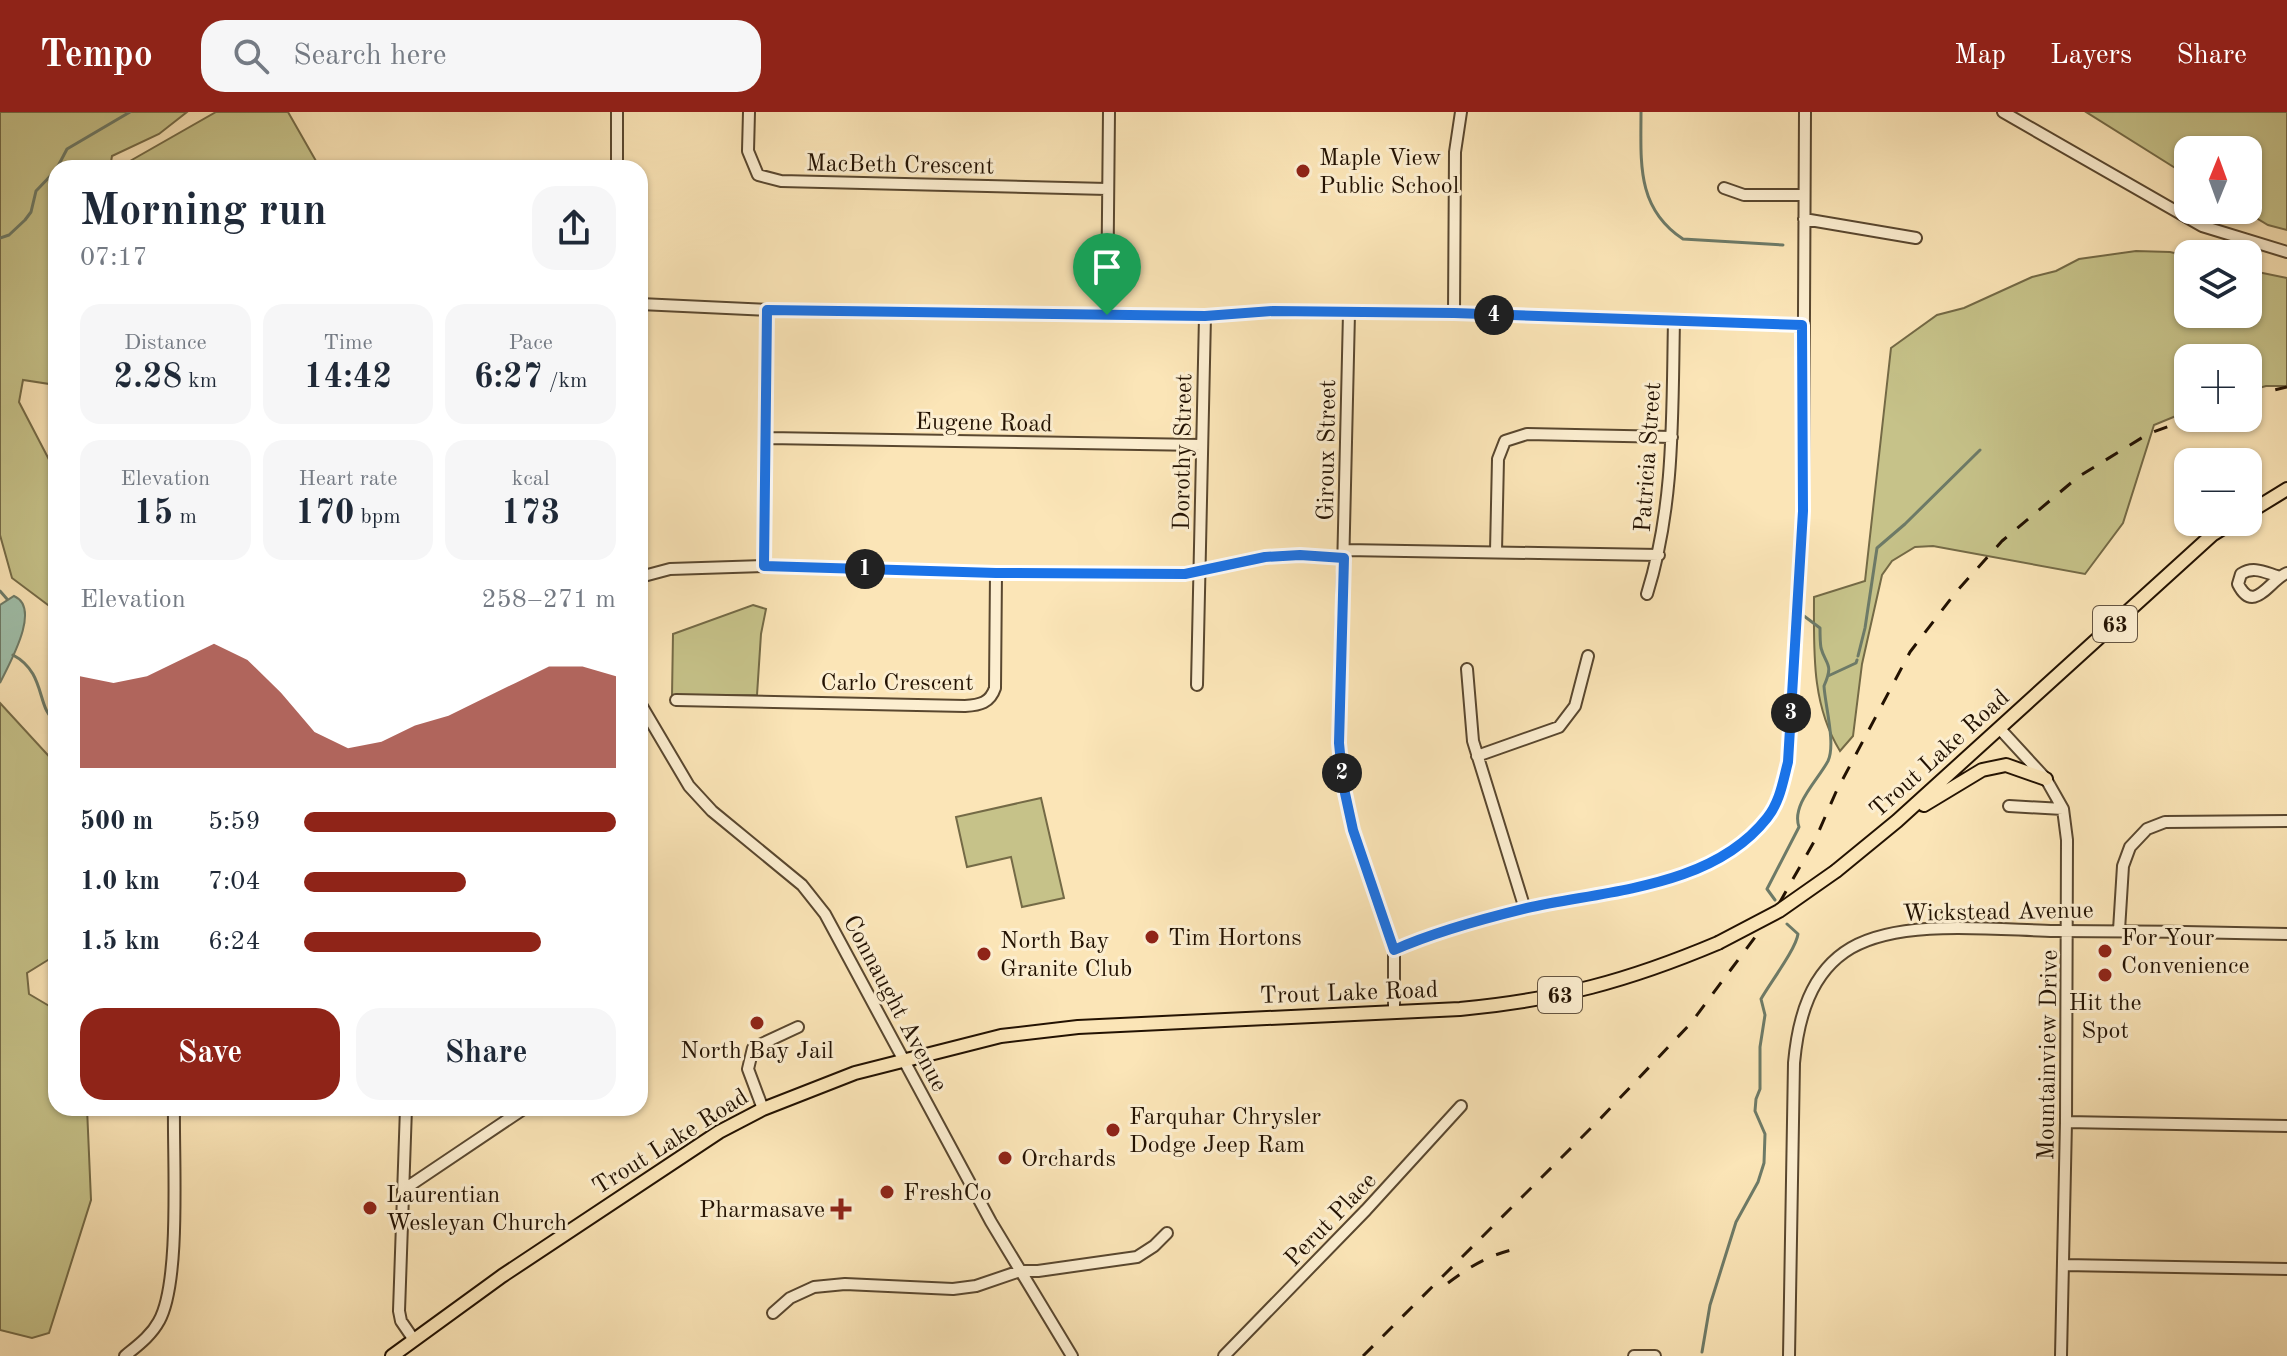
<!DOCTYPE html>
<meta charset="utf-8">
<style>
body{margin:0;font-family:"Old Standard TT",serif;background:#f6f6f7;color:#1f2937;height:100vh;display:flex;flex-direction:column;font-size:30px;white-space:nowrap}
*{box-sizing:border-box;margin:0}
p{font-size:26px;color:#747a83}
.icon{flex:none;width:44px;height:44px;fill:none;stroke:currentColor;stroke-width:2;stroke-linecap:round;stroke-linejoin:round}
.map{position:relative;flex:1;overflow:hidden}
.panel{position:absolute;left:48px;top:48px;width:600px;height:956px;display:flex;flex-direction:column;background:#fff;border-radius:24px;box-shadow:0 2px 6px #0004}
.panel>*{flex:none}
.needle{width:52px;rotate:1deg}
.controls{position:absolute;left:2174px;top:24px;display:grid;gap:16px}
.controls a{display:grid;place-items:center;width:88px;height:88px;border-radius:16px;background:#fff;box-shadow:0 2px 6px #0004;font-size:40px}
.pin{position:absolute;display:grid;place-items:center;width:68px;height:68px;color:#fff;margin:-82px -34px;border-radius:50% 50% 50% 0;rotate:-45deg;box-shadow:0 0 8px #0007}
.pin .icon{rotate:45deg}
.km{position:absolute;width:40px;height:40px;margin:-20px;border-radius:50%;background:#222;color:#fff;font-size:22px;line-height:40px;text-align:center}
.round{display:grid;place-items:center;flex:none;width:84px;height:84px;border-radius:24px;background:#f6f6f7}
.headline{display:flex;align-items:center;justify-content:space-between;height:136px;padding:0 32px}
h1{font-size:44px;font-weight:600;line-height:60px}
.metrics{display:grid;grid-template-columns:repeat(3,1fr);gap:12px;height:136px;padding:8px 32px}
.metrics div{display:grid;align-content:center;border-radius:20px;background:#f6f6f7;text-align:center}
.metrics b{font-size:34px;font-weight:600}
.metrics small{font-size:22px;font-weight:400}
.metrics p{font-size:22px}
.chart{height:224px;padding:16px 32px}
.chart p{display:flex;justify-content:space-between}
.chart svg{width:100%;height:144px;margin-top:8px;fill:#8f2418;opacity:.7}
.button{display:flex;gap:16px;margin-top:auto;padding:16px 32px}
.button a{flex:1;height:92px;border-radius:24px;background:#8f2418;color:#fff;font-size:32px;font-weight:600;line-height:92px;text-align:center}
.button a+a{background:#f6f6f7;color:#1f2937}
ul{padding:0 32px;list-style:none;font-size:26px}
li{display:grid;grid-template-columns:128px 96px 1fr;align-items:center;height:60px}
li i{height:20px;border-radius:10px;background:#8f2418}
header{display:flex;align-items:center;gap:48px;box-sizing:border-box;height:112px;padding:0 40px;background:#8f2418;color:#fff}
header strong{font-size:38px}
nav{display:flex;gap:44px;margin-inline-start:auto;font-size:28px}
.search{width:560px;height:72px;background:#f6f6f7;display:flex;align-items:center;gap:20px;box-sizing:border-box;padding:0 28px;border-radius:24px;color:#747a83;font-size:30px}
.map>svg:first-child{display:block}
.green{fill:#c6c289;stroke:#746a46;stroke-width:2}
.water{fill:#9fbfaa;stroke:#6d7a67;stroke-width:2}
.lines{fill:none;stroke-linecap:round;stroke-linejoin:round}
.stream{stroke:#6d7a67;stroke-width:3}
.minor-casing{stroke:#59472f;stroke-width:14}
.major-casing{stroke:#231202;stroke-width:16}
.minor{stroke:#fceed0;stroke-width:10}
.major{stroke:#fbe5b7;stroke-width:12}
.rail{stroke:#231202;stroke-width:3;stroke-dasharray:14 14;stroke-linecap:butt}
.major-bridge-casing{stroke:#231202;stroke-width:16;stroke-linecap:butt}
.major-bridge{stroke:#fbe5b7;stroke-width:12}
.route-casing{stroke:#fff;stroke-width:16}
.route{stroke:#1a73e8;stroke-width:10}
.poi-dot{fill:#8f2418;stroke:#fceed0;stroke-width:3}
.labels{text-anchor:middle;stroke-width:6;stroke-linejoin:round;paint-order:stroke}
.shield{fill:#fceed0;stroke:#645440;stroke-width:2}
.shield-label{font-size:22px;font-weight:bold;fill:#231202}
.poi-label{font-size:24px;fill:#231202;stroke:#fceed0;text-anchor:start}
.street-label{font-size:24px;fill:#231202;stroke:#fceed0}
</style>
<header>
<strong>Tempo</strong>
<div class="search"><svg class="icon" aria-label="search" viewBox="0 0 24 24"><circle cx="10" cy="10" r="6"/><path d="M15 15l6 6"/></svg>Search here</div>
<nav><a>Map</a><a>Layers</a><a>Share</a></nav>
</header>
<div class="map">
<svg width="2287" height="1244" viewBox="0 0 2287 1244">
<rect width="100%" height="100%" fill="#fbe5b7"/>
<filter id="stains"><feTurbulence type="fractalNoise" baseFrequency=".0025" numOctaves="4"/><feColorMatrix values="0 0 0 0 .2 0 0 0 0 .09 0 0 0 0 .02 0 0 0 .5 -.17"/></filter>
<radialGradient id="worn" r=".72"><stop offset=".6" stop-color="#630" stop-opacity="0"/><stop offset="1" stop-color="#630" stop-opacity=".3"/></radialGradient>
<path class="green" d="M0 0H187L159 22 112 44 110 56H56V273L23 268 19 290 56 361V499L12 466 0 423Z
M216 0H288L320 56H125L123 53Z
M2086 0H2287V118L2268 113 2243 98H2248V38H2188V64Z
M2136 139 2170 140 2188 144V202H2248V158L2287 166V274H2266L2248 279V246H2188V299L2154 313 2123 411 2085 462 1933 434 1915 435 1892 449 1882 463 1862 552 1853 624 1840 639C1811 592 1814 538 1814 485L1865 469 1891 236 1937 203 1964 196 2032 165 2056 159 2079 147Z
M753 493 766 497 761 522 757 583 672 584 673 522Z
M0 591 56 652V843L27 861 29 882 56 898V996H87L91 1088 49 1221 32 1226 0 1218Z
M1041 686 1064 786 1022 795 1011 745 967 755 956 705Z"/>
<path class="water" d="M14 484C42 496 9 552 0 571V493Z"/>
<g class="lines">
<path class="stream" d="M1641 0C1641 50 1636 96 1683 127L1783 133
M57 56 67 37 130 0
M0 126 9 123 25 108 31 100 36 79 56 58
M0 479 7 487
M13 543C47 561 36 598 56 609
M1858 544 1865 516 1877 436 1905 412 1980 338
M1828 564 1856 551 1857 548
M1775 788 1767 777 1799 715C1791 693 1818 668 1828 649 1836 632 1825 593 1824 574 1834 551 1826 554 1821 536 1820 530 1820 522 1820 516L1804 504
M1702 1240 1710 1193 1736 1110 1758 1070 1764 1051 1765 1022 1755 999 1756 987 1760 977V935L1765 903 1761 887C1770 871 1796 837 1798 822L1787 812"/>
<defs>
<path id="minor" d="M749 0 748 39 758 63 781 69 1107 77
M2003 0 2202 114 2287 140
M617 56V0
M1724 76 1744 83H1803
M1804 107 1916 126
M640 192 767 198 1142 203 1205 204 1273 199 1454 201 1802 213
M1349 201 1339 631 1343 672 1353 718 1394 838V899
M1454 201 1455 40 1461 0
M1107 203 1109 0
M767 326 1201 333
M1345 438 1659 443
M1496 439 1498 347 1505 329 1527 322 1672 325
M764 454 767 198
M2277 464C2264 460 2253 454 2241 462L2238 472C2254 504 2270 467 2287 461
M640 465 670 457 764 454 996 461 1185 462 1265 445 1300 443 1344 446
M1647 482C1675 393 1672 301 1674 209
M1467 557 1473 629 1525 797
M1197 573 1205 204
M676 588 965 594C980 593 990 591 995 576L996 461
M640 591 689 674 712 699 802 773 825 802 991 1110 1072 1244
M2000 617 2046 667 2063 697 2067 728 2066 1010 2061 1244
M1477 644 1559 615 1575 594 1588 544
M2009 694 2063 697
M2119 818 2123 754 2130 735 2147 717 2165 710 2287 709
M1394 838C1433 821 1486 806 1527 796 1607 778 1712 776 1767 706 1779 690 1783 669 1788 650L1803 399 1805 0
M406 996 399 1199 401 1209 414 1228
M763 997 748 957 753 936 798 915
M2066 1010 2287 1014
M403 1078 525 996
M2064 1153 2287 1157
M773 1201 790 1186 814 1175 845 1172 953 1177 976 1174 1020 1159H1038L1137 1145 1154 1134 1167 1121
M125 1244C137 1234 151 1224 159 1209 181 1170 173 1046 174 996
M1224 1244 1366 1098 1461 994
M1634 1244H1655
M1789 1244 1794 951C1798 907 1810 860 1851 836 1902 806 1997 818 2055 819 2133 819 2210 820 2287 822"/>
<path id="major" d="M2248 401 2287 377
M1924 693 1982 658 2006 653 2046 667
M1836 759 1897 709 2212 423 2233 410
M392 1244 502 1164 719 1020 763 997 855 961 1001 924 1078 915 1460 897C1557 888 1628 869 1718 831"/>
</defs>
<use href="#minor" class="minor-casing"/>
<use href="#major" class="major-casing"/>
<use href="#minor" class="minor"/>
<use href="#major" class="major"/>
<path class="rail" d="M2248 284 2287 275
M1448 1171C1469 1155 1489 1143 1515 1137
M1363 1244 1600 1007 1691 911 1776 797 1815 728 1836 680 1910 540 1956 480 2002 429 2078 365 2148 322 2191 306"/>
<defs>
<path id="major-bridge" d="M1718 831 1779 799 1836 759"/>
</defs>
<use href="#major-bridge" class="major-bridge-casing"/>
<use href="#major-bridge" class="major-bridge"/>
</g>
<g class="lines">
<defs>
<path id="route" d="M767 198 1205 204 1273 199 1454 201 1802 213 1803 399 1788 650C1783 669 1780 690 1767 706 1712 776 1607 778 1527 796 1486 806 1432 821 1394 838L1353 718 1343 672 1339 631 1344 446 1300 443 1265 445 1185 462 996 461 764 454Z"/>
</defs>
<use href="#route" class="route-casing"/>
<use href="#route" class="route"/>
</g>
<g class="poi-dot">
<circle cx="1303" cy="59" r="8"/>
<circle cx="1152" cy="825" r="8"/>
<circle cx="2105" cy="839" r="8"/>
<circle cx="984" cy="842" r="8"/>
<circle cx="2105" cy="863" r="8"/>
<circle cx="757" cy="911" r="8"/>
<circle cx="1113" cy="1018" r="8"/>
<circle cx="1005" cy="1046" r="8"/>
<circle cx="887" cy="1080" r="8"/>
<circle cx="370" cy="1096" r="8"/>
<path d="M837 1085h8v8h8v8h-8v8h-8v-8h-8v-8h8z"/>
</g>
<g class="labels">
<g class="shield">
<rect x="2093" y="494" width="44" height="36" rx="6"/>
<rect x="1538" y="865" width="44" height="36" rx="6"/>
</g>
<g class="shield-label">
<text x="2115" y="520">63</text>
<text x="1560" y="891">63</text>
</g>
<g class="poi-label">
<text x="1319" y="53">Maple View<tspan x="1319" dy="28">Public School</tspan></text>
<text x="1168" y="833">Tim Hortons</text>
<text x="2121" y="833">For Your<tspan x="2121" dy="28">Convenience</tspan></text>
<text x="1000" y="836">North Bay<tspan x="1000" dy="28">Granite Club</tspan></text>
<text x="2105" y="898" text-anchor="middle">Hit the<tspan x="2105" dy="28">Spot</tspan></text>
<text x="757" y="946" text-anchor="middle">North Bay Jail</text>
<text x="1129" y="1012">Farquhar Chrysler<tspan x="1129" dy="28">Dodge Jeep Ram</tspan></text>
<text x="1021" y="1054">Orchards</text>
<text x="903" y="1088">FreshCo</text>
<text x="386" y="1090">Laurentian<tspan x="386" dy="28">Wesleyan Church</tspan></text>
<text x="825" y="1105" text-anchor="end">Pharmasave</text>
</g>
<g class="street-label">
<text transform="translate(900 52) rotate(1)" y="8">MacBeth Crescent</text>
<text transform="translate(984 310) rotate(1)" y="8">Eugene Road</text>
<text transform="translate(1326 338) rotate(-89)" y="8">Giroux Street</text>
<text transform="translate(1182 340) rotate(-89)" y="8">Dorothy Street</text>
<text transform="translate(1647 345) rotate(-86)" y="8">Patricia Street</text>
<text x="897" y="578">Carlo Crescent</text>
<text transform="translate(1939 641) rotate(-42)" y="8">Trout Lake Road</text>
<text transform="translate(1998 799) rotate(-1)" y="8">Wickstead Avenue</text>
<text transform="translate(1349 880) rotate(-2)" y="8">Trout Lake Road</text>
<text transform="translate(896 891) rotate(62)" y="8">Connaught Avenue</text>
<text transform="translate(2047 943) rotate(-89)" y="8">Mountainview Drive</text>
<text transform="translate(670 1029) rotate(-32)" y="8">Trout Lake Road</text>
<text transform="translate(1330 1107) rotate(-46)" y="8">Perut Place</text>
</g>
</g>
<rect width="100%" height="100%" filter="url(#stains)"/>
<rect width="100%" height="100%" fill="url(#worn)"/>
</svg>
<div class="controls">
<a><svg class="needle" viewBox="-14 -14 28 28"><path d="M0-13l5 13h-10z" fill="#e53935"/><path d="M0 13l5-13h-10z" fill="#747a83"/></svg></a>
<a><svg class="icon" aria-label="layers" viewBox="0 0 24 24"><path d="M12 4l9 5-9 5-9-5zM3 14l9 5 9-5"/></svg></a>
<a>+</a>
<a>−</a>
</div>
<div class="pin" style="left:1107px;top:203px;background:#1e9e55"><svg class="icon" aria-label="arrive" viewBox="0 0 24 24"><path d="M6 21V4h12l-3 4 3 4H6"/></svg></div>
<b class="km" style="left:865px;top:457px">1</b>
<b class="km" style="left:1342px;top:661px">2</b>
<b class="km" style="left:1791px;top:601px">3</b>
<b class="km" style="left:1494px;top:203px">4</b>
<section class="panel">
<div class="headline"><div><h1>Morning run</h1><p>07:17</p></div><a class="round"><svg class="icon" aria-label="share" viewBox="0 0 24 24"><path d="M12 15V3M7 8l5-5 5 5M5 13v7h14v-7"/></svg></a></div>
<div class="metrics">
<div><p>Distance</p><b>2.28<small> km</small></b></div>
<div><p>Time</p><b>14:42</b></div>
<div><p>Pace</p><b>6:27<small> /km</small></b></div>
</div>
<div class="metrics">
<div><p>Elevation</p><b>15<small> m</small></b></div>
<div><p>Heart rate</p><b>170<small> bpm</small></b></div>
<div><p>kcal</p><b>173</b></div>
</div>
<div class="chart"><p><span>Elevation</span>258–271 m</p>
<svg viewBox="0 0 160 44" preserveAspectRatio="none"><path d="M0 44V16L10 18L20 16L30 11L40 6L50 11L60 21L70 33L80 38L90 36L100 31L110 28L120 23L130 18L140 13L150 13L160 16V44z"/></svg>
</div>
<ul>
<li><b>500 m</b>5:59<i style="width:100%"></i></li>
<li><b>1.0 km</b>7:04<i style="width:52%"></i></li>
<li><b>1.5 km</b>6:24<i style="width:76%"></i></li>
</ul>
<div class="button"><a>Save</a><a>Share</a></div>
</section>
</div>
